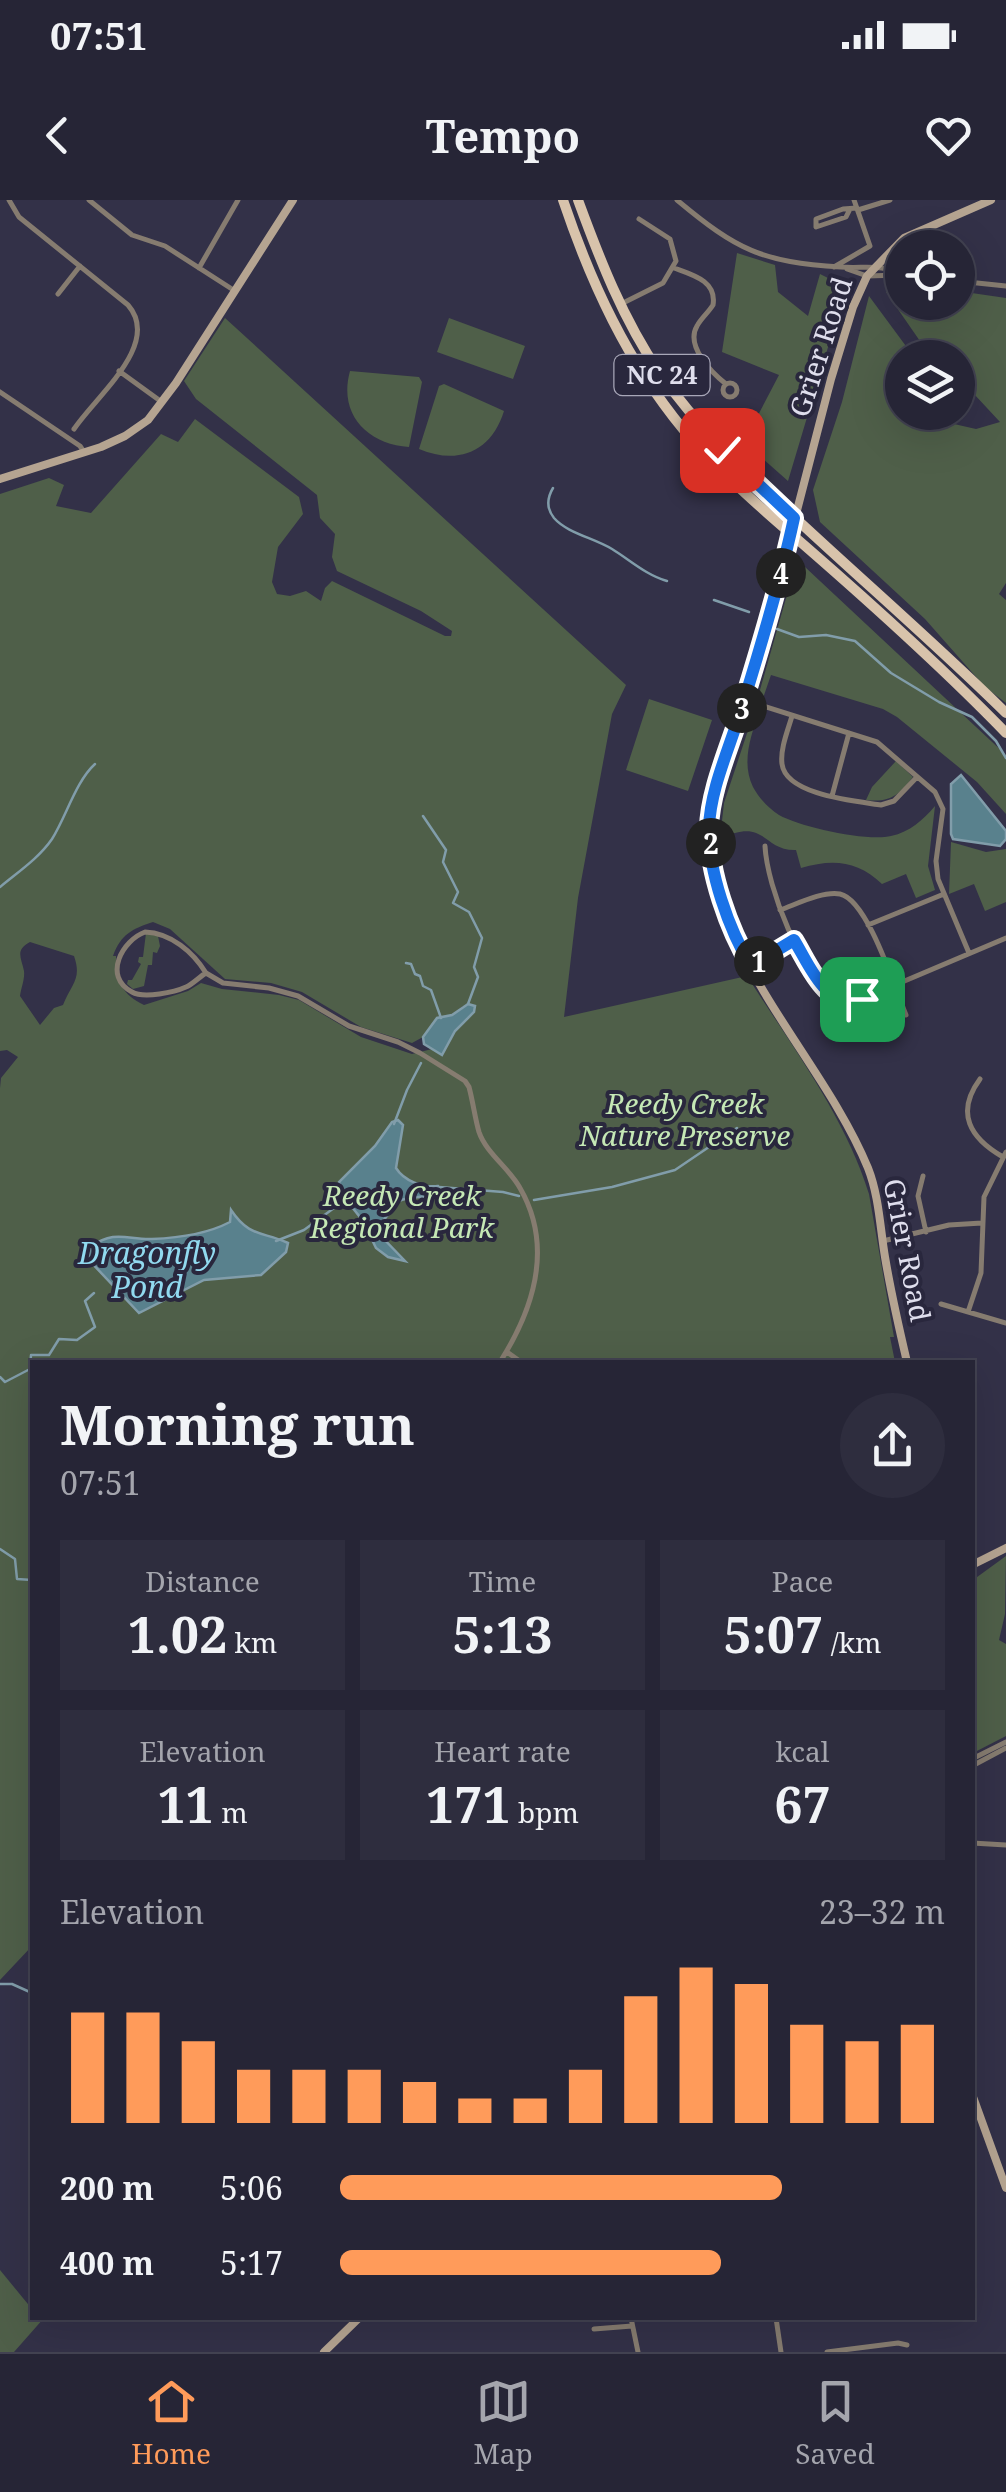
<!DOCTYPE html>
<meta charset="utf-8">
<style>
body{margin:0;font-family:"Noto Serif",serif;background:#2e2d3e;color:#f1f3f6;height:100vh;display:flex;flex-direction:column;font-size:38px;white-space:nowrap}
*{box-sizing:border-box;margin:0}
p{font-size:32px;color:#a4a5ad}
.icon{flex:none;width:55px;height:55px;fill:none;stroke:currentColor;stroke-width:2;stroke-linecap:round;stroke-linejoin:round}
.map{position:relative;flex:1;overflow:hidden}
.side{position:absolute;left:30px;top:1160px;width:945px;height:960px;display:flex;flex-direction:column;background:#262536;border-radius:0px;box-shadow:0 10px 40px #0002,0 0 0 2px #424251}
.side>*{flex:none}
.fabs{position:absolute;left:885px;top:30px;display:grid;gap:20px}
.fabs a{display:grid;place-items:center;width:90px;height:90px;border-radius:50%;background:#262536;box-shadow:0 10px 40px #0002,0 0 0 2px #424251;font-size:50px}
.pin{position:absolute;display:grid;place-items:center;width:85px;height:85px;color:#fff;margin:-42px;border-radius:20px;box-shadow:0 5px 15px #0006}
.km{position:absolute;width:50px;height:50px;margin:-25px;border-radius:50%;background:#222;color:#fff;font-size:28px;line-height:50px;text-align:center}
.round{display:grid;place-items:center;flex:none;width:105px;height:105px;border-radius:52px;background:#2e2d3e}
.headline{display:flex;align-items:center;justify-content:space-between;height:170px;padding:0 30px}
h1{font-size:55px;font-weight:700;line-height:75px}
.stats{display:grid;grid-template-columns:repeat(3,1fr);gap:15px;height:170px;padding:10px 30px}
.stats div{display:grid;align-content:center;border-radius:0px;background:#2e2d3e;text-align:center}
.stats b{font-size:50px;font-weight:700}
.stats small{font-size:28px;font-weight:400}
.stats p{font-size:28px}
.chart{height:280px;padding:20px 30px}
.chart p{display:flex;justify-content:space-between}
.chart svg{width:100%;height:180px;margin-top:10px;stroke:#ff9b5a;stroke-width:6}
ul{padding:0 30px;list-style:none;font-size:32px}
li{display:grid;grid-template-columns:160px 120px 1fr;align-items:center;height:75px}
li i{height:25px;border-radius:12px;background:#ff9b5a}
.status{display:flex;justify-content:space-between;align-items:center;height:70px;padding:0 50px;background:#262536;direction:ltr}
.status svg{height:28px;fill:currentColor}
header{display:flex;justify-content:space-between;align-items:center;height:130px;padding:0 30px;background:#262536;font-size:45px;font-weight:700}
.dock{display:flex;justify-content:space-around;align-items:center;height:140px;border-top:2px solid #424251;background:#262536;font-size:28px;color:#a4a5ad}
.dock a{display:grid;justify-items:center;gap:5px}
.dock .current{color:#ff9b5a}
.map>svg:first-child{display:block}
.green{fill:#4f5f49;fill-rule:evenodd}
.water{fill:#59818d;stroke:#819daa;stroke-width:2.5}
.lines{fill:none;stroke-linecap:round;stroke-linejoin:round}
.stream{stroke:#819daa;stroke-width:2.5}
.street{stroke:#867c70;stroke-width:5}
.secondary{stroke:#b5a491;stroke-width:8}
.primary{stroke:#d8c3ab;stroke-width:10}
.route-casing{stroke:#fff;stroke-width:20}
.route{stroke:#1a73e8;stroke-width:12}
.labels{text-anchor:middle;stroke-width:8;stroke-linejoin:round;paint-order:stroke}
.shield{fill:#29273d;stroke:#a8a7b8;stroke-width:2.5}
.shield-label{font-size:25px;font-weight:bold;fill:#dfdeed}
.street-label{font-size:28px;fill:#dfdeed;stroke:#29273d}
.park-label{font-size:28px;font-style:italic;fill:#c5e8b5;stroke:#29273d}
.water-label{font-size:30px;font-style:italic;fill:#91d9ef;stroke:#29273d}
</style>
<div class="status"><b>07:51</b><svg viewBox="0 0 49 12"><path d="M0 12V9h3v3zM5 12V6h3v6zM10 12V3h3v9zM15 12V0h3v12zM26 1h20v11H26zM47 4h2v5h-2z"/></svg></div>
<header><svg class="icon" aria-label="back" viewBox="0 0 24 24"><path d="M15 5l-7 7 7 7"/></svg>Tempo<svg class="icon" aria-label="heart" viewBox="0 0 24 24"><path d="M12 20l-8-8c-3-5 5-10 8-4 3-6 11-1 8 4z"/></svg></header>
<div class="map">
<svg width="1006" height="2152" viewBox="0 0 1006 2152">
<rect width="100%" height="100%" fill="#333148"/>
<path class="green" d="M737 53 775 65 778 92 808 116 820 74 846 87 788 281 744 242 779 175 722 152Z
M902 87V102H958V91L1006 98V383L999 394 1006 400V503L985 487 925 419 820 322 813 290 842 202 869 96 914 157 902 158V212L950 213 954 224 976 229 1000 222 974 194 958 195V158L931 157 886 92Z
M225 118 626 485 612 514 578 698 564 817 747 776C791 845 845 916 869 994L894 1137H890L895 1162H32V1746L0 1780V888L1 878 18 857 7 850 0 851V294L49 278 64 285 56 306 91 313 161 234 178 242 195 219 299 297 303 314 278 347 272 382 277 394 290 396 306 391 321 401 325 388 332 381 445 436H451L452 431 421 411 337 371 332 357 335 334 320 318 317 295 196 199 184 181ZM153 722 170 729 225 779 271 783 302 792 361 827 412 843 423 837 438 818 452 815 463 806 474 812 455 831 448 845 412 854 361 837 299 800 279 795 222 789 201 783 188 791 144 805C123 795 116 782 116 756H113C121 734 132 729 153 722ZM30 742 74 756C82 779 72 783 63 805L54 808 40 825 20 796C21 788 25 779 24 771 21 757 15 750 30 742Z
M449 118 525 146 513 179 437 152Z
M350 171 419 177 422 182 409 247C367 244 338 214 350 171Z
M444 184 504 211C491 253 457 265 419 249L439 186Z
M805 367 1006 555V614L977 582 897 517 883 509 771 475 762 501 758 497 794 370Z
M649 499 712 520 688 591 626 570Z
M754 512H759C751 536 741 562 753 587 759 598 768 608 779 615 800 627 868 642 891 636 910 632 923 620 935 606L928 666 935 690 916 698 906 674 882 684C857 660 832 659 801 668L796 650C762 651 766 616 720 639L724 603Z
M896 561 913 577C899 595 890 603 866 600L872 587Z
M951 642 986 652 1006 649V702L985 711 974 684 949 694Z
M146 733 158 736 160 746 157 753 153 752 152 765H148L144 786 133 789 127 784 128 780H132L141 764 138 762 139 757H143Z
M1006 1356 1005 1414 999 1440 1006 1444V1536L973 1553V1380Z
M0 2070 32 2109V2118H44L14 2152H0Z"/>
<path class="water" d="M961 575 1006 631V639L1000 646 953 639 951 634V584Z
M468 804 475 806 474 812 455 831 442 855 424 844 423 837 437 818 452 815Z
M398 920 403 925 396 968C404 981 423 988 438 986L440 990C429 1000 412 995 399 1001L379 1026 380 1035 405 1061 388 1057 376 1048 363 1021 344 997 339 982 375 946 392 922Z
M231 1010C250 1038 262 1031 288 1043L286 1052 261 1075 204 1080 139 1113 88 1059 90 1047C116 1029 127 1040 152 1039 178 1038 207 1034 230 1022Z"/>
<g class="lines">
<path class="stream" d="M553 288C547 298 546 308 554 318 567 333 594 338 612 349 630 360 646 375 667 381
M714 400 749 412
M777 429 799 437 826 435 855 441 891 473 939 502 972 517 996 541 1006 558
M423 616 446 650 443 662 458 692 453 703 469 712 482 738 474 767 478 777 468 804
M0 687C18 672 39 658 52 639 66 617 76 581 95 564
M406 763 411 764 415 774 420 776 423 786 431 790 441 818
M394 924 407 890 421 863
M439 987 503 992 519 996
M534 1000 612 987 675 970 737 928
M276 1041 304 1030 334 1008
M0 1177 5 1182 30 1169 31 1155H49L59 1139 77 1140 95 1127 85 1101 94 1093
M0 1349 15 1359 17 1379 32 1380
M0 1784H12L32 1793"/>
<path class="street" d="M9 0 19 17 128 105C162 144 96 196 74 229
M89 0 132 35 165 46 235 91
M677 0C737 50 761 62 841 67 862 69 883 63 902 75
M858 10 890 0
M849 11 846 17 816 27V19L843 9 857 8
M834 67 870 46 854 0
M199 68 238 0
M674 68C693 75 717 81 713 105 708 113 701 118 697 126 685 146 712 173 726 184
M847 69 867 76 900 75
M958 81 1006 86
M58 94 80 66
M623 103 663 83 676 61 670 39 639 19
M119 171 159 200
M723 190a7 7 0 1 1 14 0a7 7 0 1 1-14 0Z
M0 192 80 246 84 252
M744 500 877 542 935 592 943 609 936 661 938 679 969 753
M792 516C788 530 780 549 782 564 786 595 855 601 881 605L894 601 917 577
M832 596 849 533
M765 646C767 687 801 775 837 799H862L1006 738
M780 710C797 704 822 691 840 694 868 700 895 789 906 815
M868 725 944 694
M145 732C171 733 193 752 206 773 199 777 193 784 186 787 175 792 144 799 132 792 102 776 123 740 145 732Z
M751 766 794 740
M206 773 223 783 269 788 298 796 349 826 398 842 420 853 465 881 469 887C473 902 475 918 479 932 486 953 510 969 520 988 554 1047 533 1110 500 1162
M980 879C955 913 970 938 1003 957
M923 976 918 996 926 1032
M883 1041 949 1025 982 1023
M941 1104 1006 1123
M968 1112 981 1073 984 997 1006 952
M507 1152 521 1162
M972 1559 1006 1542
M972 1566 1006 1548
M972 1643 1006 1645
M631 2118 638 2152
M776 2118 781 2152
M594 2129 632 2126
M827 2152 898 2143 907 2145"/>
<path class="secondary" d="M0 279 101 247 125 236 148 220 176 183 293 0
M907 1162C899 1128 891 1093 885 1057 880 1027 879 996 868 968 819 849 697 746 711 608L772 407 831 179 853 107 867 76 904 38 991 0
M972 1365 1006 1348
M972 1894 1006 1988
M324 2152 359 2118"/>
<path class="primary" d="M563 0C591 83 627 161 683 229 719 272 762 309 804 345 873 405 943 468 1006 533
M578 0C600 60 623 119 659 172 700 231 752 278 805 327 872 389 941 449 1006 513"/>
</g>
<g class="lines">
<defs>
<path id="route" d="M722 250 794 318C780 383 761 446 741 510 730 547 710 589 709 628 708 671 729 730 751 766L794 740C810 766 825 809 862 799"/>
</defs>
<use href="#route" class="route-casing"/>
<use href="#route" class="route"/>
</g>
<g class="labels">
<rect class="shield" x="614.5" y="155" width="95" height="40" rx="8"/>
<g class="shield-label">
<text x="662" y="184">NC 24</text>
</g>
<g class="street-label">
<text transform="translate(821 147) rotate(-72)" y="10">Grier Road</text>
<text transform="translate(907 1050) rotate(79)" y="10">Grier Road</text>
</g>
<g class="park-label">
<text x="685" y="914">Reedy Creek<tspan x="685" dy="32">Nature Preserve</tspan></text>
<text x="402" y="1006">Reedy Creek<tspan x="402" dy="32">Regional Park</tspan></text>
</g>
<g class="water-label">
<text x="147" y="1064">Dragonfly<tspan x="147" dy="34">Pond</tspan></text>
</g>
</g>
</svg>
<div class="fabs">
<a><svg class="icon" aria-label="locate" viewBox="0 0 24 24"><circle cx="12" cy="12" r="6"/><path d="M12 2v4M12 18v4M2 12h4M18 12h4"/></svg></a>
<a><svg class="icon" aria-label="layers" viewBox="0 0 24 24"><path d="M12 4l9 5-9 5-9-5zM3 14l9 5 9-5"/></svg></a>
</div>
<div class="pin" style="left:862px;top:799px;background:#1e9e55"><svg class="icon" aria-label="arrive" viewBox="0 0 24 24"><path d="M6 21V4h12l-3 4 3 4H6"/></svg></div>
<div class="pin" style="left:722px;top:250px;background:#d93025"><svg class="icon" aria-label="check" viewBox="0 0 24 24"><path d="M5 12l5 5 9-10"/></svg></div>
<b class="km" style="left:759px;top:761px">1</b>
<b class="km" style="left:711px;top:643px">2</b>
<b class="km" style="left:742px;top:508px">3</b>
<b class="km" style="left:781px;top:373px">4</b>
<section class="side">
<div class="headline"><div><h1>Morning run</h1><p>07:51</p></div><a class="round"><svg class="icon" aria-label="share" viewBox="0 0 24 24"><path d="M12 15V3M7 8l5-5 5 5M5 13v7h14v-7"/></svg></a></div>
<div class="stats">
<div><p>Distance</p><b>1.02<small> km</small></b></div>
<div><p>Time</p><b>5:13</b></div>
<div><p>Pace</p><b>5:07<small> /km</small></b></div>
</div>
<div class="stats">
<div><p>Elevation</p><b>11<small> m</small></b></div>
<div><p>Heart rate</p><b>171<small> bpm</small></b></div>
<div><p>kcal</p><b>67</b></div>
</div>
<div class="chart"><p><span>Elevation</span>23–32 m</p>
<svg viewBox="0 0 160 44" preserveAspectRatio="none"><path d="M5 44V17M15 44V17M25 44V24M35 44V31M45 44V31M55 44V31M65 44V34M75 44V38M85 44V38M95 44V31M105 44V13M115 44V6M125 44V10M135 44V20M145 44V24M155 44V20"/></svg>
</div>
<ul>
<li><b>200 m</b>5:06<i style="width:73%"></i></li>
<li><b>400 m</b>5:17<i style="width:63%"></i></li>
</ul>
</section>
</div>
<nav class="dock">
<a class="current"><svg class="icon" aria-label="home" viewBox="0 0 24 24"><path d="M3 11l9-7 9 7M6 9v11h12V9"/></svg>Home</a>
<a><svg class="icon" aria-label="map" viewBox="0 0 24 24"><path d="M3 6l6-2 6 2 6-2v14l-6 2-6-2-6 2zM9 4v14M15 6v14"/></svg>Map</a>
<a><svg class="icon" aria-label="saved" viewBox="0 0 24 24"><path d="M7 4h10v16l-5-4-5 4z"/></svg>Saved</a>
</nav>
